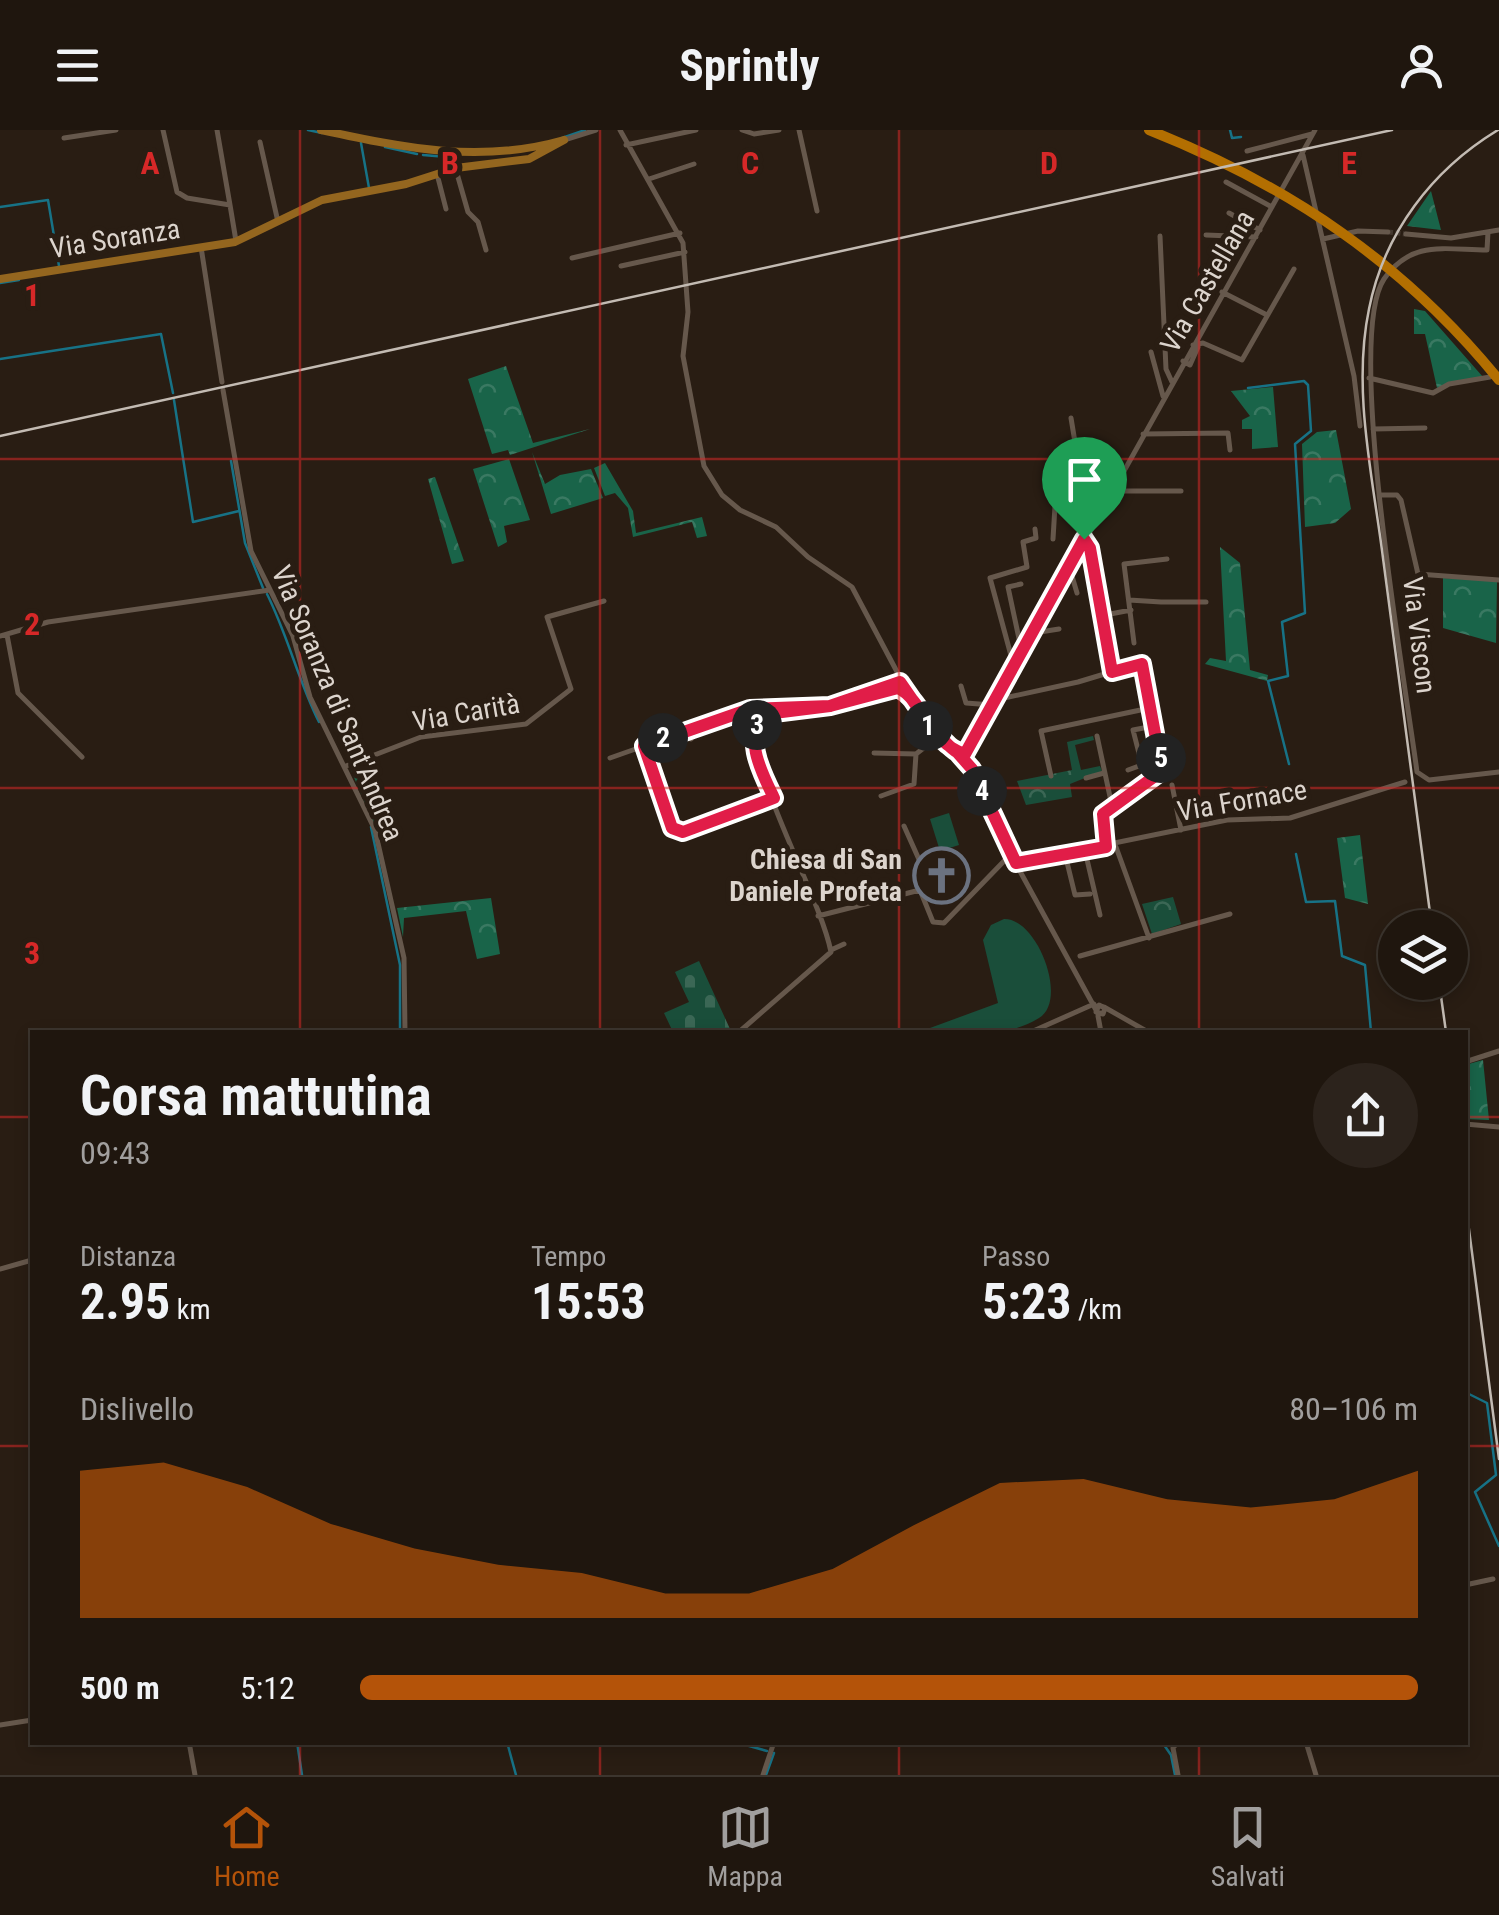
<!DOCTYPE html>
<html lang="it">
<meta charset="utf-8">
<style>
body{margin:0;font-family:"Roboto Condensed",sans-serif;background:#2c231c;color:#f1f3f6;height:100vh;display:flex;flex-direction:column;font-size:38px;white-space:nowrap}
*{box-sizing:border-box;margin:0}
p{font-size:32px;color:#a19f9e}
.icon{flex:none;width:55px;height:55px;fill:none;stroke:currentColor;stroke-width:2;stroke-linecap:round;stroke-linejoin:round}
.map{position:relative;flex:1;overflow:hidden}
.side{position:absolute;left:30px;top:900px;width:1438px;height:715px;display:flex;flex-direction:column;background:#1f160e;border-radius:0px;box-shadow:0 5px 15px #0003,0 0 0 2px #3c352e}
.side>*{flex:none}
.buttons{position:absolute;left:1378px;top:780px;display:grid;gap:20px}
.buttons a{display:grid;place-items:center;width:90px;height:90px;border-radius:50%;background:#1f160e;box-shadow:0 5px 15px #0003,0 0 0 2px #3c352e;font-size:50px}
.pin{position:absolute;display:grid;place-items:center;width:85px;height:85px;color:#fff;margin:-102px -42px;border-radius:50% 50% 50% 0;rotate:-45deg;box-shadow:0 0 10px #0007}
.pin .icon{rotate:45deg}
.km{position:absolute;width:50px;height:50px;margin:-25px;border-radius:50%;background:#222;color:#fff;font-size:28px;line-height:50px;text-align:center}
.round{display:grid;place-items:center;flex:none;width:105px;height:105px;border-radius:52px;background:#2c231c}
.head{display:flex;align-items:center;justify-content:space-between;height:170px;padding:0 50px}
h1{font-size:55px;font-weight:700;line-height:75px}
.stats{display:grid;grid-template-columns:repeat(3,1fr);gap:15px;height:170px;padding:10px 50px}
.stats div{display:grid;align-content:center}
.stats b{font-size:50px;font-weight:700}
.stats small{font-size:28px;font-weight:400}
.stats p{font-size:28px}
.chart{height:280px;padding:20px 50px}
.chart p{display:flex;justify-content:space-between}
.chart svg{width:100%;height:180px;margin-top:10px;fill:#b45309;opacity:.7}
ul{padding:0 50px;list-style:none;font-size:32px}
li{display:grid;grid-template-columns:160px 120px 1fr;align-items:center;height:75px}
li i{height:25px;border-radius:12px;background:#b45309}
header{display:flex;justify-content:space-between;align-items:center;height:130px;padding:0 50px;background:#1f160e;font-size:45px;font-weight:700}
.tab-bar{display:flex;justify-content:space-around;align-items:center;height:140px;border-top:2px solid #3c352e;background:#1f160e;font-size:28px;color:#a19f9e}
.tab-bar a{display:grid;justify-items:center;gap:5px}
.tab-bar .current{color:#b45309}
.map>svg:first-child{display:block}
.forest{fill:url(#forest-crowns)}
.cemetery{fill:url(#cemetery-stones)}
.park{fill:url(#park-crowns)}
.pitch{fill:#1a4e3a}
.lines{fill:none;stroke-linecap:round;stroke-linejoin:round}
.stream{stroke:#177286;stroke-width:2.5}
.minor-tunnel{stroke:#44382f;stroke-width:5;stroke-dasharray:5 2.5;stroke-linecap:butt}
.minor{stroke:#66584c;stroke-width:5}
.major{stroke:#94661f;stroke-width:8}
.highway{stroke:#b36f01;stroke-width:10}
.rail{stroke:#c3bbb3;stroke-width:2.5}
.route-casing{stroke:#fff;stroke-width:20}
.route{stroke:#e11d48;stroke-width:12}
.grid{fill:none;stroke:#d62828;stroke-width:2.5;stroke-opacity:0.55}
.labels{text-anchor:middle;stroke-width:10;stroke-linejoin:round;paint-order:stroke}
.street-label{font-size:28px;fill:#dcd4cd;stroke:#291d13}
.poi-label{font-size:28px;font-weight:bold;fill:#dcd4cd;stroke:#291d13;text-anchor:end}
.grid-label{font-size:32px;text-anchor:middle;font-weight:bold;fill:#d62828;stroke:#291d13;stroke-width:10;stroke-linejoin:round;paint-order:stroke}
</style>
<header><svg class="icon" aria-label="menu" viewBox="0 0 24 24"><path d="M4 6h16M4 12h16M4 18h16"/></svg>Sprintly<svg class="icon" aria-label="person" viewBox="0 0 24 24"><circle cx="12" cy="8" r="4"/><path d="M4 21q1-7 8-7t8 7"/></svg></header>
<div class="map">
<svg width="1499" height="1645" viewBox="0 0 1499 1645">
<defs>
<pattern id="forest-crowns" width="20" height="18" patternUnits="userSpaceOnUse" patternTransform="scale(2.5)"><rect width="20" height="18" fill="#196449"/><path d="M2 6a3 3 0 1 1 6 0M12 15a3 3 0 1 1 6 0" fill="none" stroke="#3a7962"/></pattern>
<pattern id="cemetery-stones" width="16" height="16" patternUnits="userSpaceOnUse" patternTransform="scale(2.5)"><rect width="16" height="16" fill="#1a4e3a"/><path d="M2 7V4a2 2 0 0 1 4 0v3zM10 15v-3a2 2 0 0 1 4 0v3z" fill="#3b6755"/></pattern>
<pattern id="park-crowns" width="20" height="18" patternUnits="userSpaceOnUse" patternTransform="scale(2.5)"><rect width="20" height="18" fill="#1a4e3a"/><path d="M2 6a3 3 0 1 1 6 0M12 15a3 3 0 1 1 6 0" fill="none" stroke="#3b6755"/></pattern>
</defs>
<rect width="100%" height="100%" fill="#291d13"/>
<path class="forest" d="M1431 61 1441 100 1407 96Z
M1414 179 1425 181 1483 247 1437 258 1425 204H1414Z
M506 236 533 313 590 299 510 325 508 320 492 324 468 249Z
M1273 257 1278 317 1252 319V299H1242V290L1250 286 1231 261Z
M1336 300 1351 379 1335 393 1305 397 1302 314 1317 302Z
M532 322 545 354 560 345 591 339 603 368 551 384Z
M509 329 530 390 504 396 507 412 498 417 473 339Z
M605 333 633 381 636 403 702 387 707 406 697 408 692 392 633 407 628 378 615 363 605 366 594 338Z
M435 347 464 431 452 434 428 349Z
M1220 417 1240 433 1250 540 1268 545 1267 551 1205 534 1210 528 1226 531Z
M1443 448 1497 451 1496 513 1443 498Z
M378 625 361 635 380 708 350 638Z
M1360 705 1368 774 1345 768 1337 708Z
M491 768 500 824 477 829 466 781 404 788 403 807 397 778Z
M1483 930 1489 990 1465 989V935Z"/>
<path class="cemetery" d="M699 831 730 899 673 902 664 883 689 872 675 842Z"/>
<path class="park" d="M1093 606 1094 610 1075 615 1081 640 1100 636 1102 641 1070 654 1072 667 1026 675 1017 651 1072 640 1067 612Z
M1173 767 1181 794 1152 804 1142 774Z"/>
<path class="pitch" d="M949 683 959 715 940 721 930 689Z
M1004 789C1037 788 1069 870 1039 888 1007 908 970 903 932 902L930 898 998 873 983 810 991 795Z"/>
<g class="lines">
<path class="stream" d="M308 0 322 3
M1230 0 1232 8 1241 7
M562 8 585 0
M361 13 369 58
M385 17 417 24
M423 25 447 27 457 34
M0 77 48 70 59 136
M0 153 19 150
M0 229 161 204 173 263
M1248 258 1304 251 1308 255 1311 301 1295 314 1305 483 1282 492 1288 546 1268 551 1289 634
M174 270 193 392 239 381
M231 331 245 413 263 458
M267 464C288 506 298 550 319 592
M371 697 400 835V902
M1296 724 1306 772 1335 771 1342 826 1365 835 1371 902
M1465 1262 1487 1273 1496 1345 1475 1362 1499 1416
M297 1612 302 1645
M507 1612 516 1645
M735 1612 767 1621
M1086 1612H1116
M1162 1612 1171 1625 1175 1645
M766 1645 774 1623"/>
<path class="minor-tunnel" d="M1388 102 1406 104"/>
<path class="minor" d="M163 0 177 62 187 68 230 75 236 111
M217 0 230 75
M620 0 683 113 688 182 683 226 704 336 722 365 740 380 776 397 808 427 852 457 921 587 962 629
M742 0 754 4 779 0
M799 0 817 81
M64 8 116 0
M564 10 596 0
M260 12 278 92
M626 15 696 0
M1247 21 1312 4
M1303 25 1354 246 1360 296
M456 40 468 82 478 92 486 120
M437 44 446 79
M649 49 694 34
M1226 52 1272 77
M1229 83 1260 100
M1488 102 1487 120C1446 120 1412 109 1384 149 1344 209 1406 555 1417 642L1429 650 1499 642
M1406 104 1451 108 1499 100
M1206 105 1256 107
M1160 106 1166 239 1172 252
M1323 109 1358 101 1388 102
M201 117 222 252
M572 128 680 103
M621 136 685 122
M1222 162 1267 185
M1193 215 1203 213 1242 230 1294 139
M1151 222 1163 266
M1183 231 1190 235 1198 217
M1369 248 1433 263 1449 254 1490 247
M223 260 251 421 293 506 310 567 375 700 404 828 405 902
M1071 288 1085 373 1092 392
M1373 299 1425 298
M1143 304 1228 303 1230 320
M1111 361H1181
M1381 365H1397L1401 370 1418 444 1499 450
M1053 409 1055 376 1084 373
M1084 409 1090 418 1112 542
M1069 436 1077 463
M1021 454 1008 457 1021 518
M1129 470 1161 472
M1161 472H1206
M1100 486 1131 480
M1033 498 1040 502 1059 499
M7 505 18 563 82 627
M0 506 48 492 270 460
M1134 513 1124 434 1167 429
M1013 533 990 448 1027 437 1023 412 1036 408 1035 399
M905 554 918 575
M961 556 966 573 992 575
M995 570 1078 552 1141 533 1162 644 1103 684 1106 717
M741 588a10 10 0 1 1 20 0a10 10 0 1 1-20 0Z
M756 580 830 576 901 552
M742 584 705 591 647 614 644 622 672 697 680 702 774 668
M686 598 691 609
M1097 606 1112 676
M971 619 972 639 1015 731 1012 738
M874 623 916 624
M965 625 1315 0
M610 628 644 616
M1142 635 1133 600 1154 596
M346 636 421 607 526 594 571 559 547 487 604 471
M1128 640 1161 628
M1051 646 1041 601 1150 578
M1086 648 1104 643
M1172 655 1181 700
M881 666 914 654 916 624 939 606
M904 696 930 754 920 760
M1116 717 1149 808
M1085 721 1100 785
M1065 724 1075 765 1090 764
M1016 733 1227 690 1290 688 1405 652
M1016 734 1096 880
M920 760 933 792 944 793 1006 729
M818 786 920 760
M831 820 844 814
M1080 826 1230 784
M1099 875 1105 878 1103 884 1096 882Z
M1104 877 1148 902
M1098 886 1101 902
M739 902 831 822C820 765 747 642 757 596
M1031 902 1094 874
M1465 932 1499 921
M1465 994 1499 997
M0 1139 32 1130
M1465 1455 1493 1449
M0 1595 32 1590
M189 1612 195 1645
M1178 1612 1173 1618 1178 1645
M1306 1612 1316 1645
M763 1645 774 1612"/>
<path class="major" d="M321 0C405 18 480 34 564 10
M0 149 235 112 322 70 406 54 456 38 529 29 564 10"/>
<path class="highway" d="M1149 0C1288 55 1404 133 1499 250"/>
<path class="rail" d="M0 306 1392 0
M1432 798C1416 674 1399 551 1383 428 1373 348 1352 260 1369 179 1384 103 1432 40 1498 0
M1439 852 1446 902
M1465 1069 1499 1329"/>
</g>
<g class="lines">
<defs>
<path id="route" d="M1084 409 965 624C930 614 924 571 898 558L830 576 750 579 644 616 672 698 683 702 774 668C762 643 742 607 766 584L830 576 900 552 936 604 939 606C945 611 950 618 957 622L972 639 1016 733 1106 717 1103 684 1162 641 1142 534 1112 542 1090 418 1084 409"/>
</defs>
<use href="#route" class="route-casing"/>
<use href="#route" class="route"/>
</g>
<path class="grid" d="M300 0V902M600 0V902M899 0V902M1199 0V902M0 329H1499M0 658H1499M0 987H32M1465 987H1499M0 1316H32M1465 1316H1499M300 1612V1645M600 1612V1645M899 1612V1645M1199 1612V1645"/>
<defs>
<symbol id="church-ring" viewBox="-11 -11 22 22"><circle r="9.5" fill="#291d13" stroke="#6b7280" stroke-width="1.5"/><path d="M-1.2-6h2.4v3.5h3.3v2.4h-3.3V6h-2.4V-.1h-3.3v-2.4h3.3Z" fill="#6b7280"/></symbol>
</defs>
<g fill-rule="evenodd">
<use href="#church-ring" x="910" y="714" width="63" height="63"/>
</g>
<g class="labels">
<g class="street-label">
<text transform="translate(115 108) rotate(-9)" y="10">Via Soranza</text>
<text transform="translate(1207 151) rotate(-60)" y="10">Via Castellana</text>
<text transform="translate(1420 505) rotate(83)" y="10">Via Viscon</text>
<text transform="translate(338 573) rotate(67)" y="10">Via Soranza di Sant'Andrea</text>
<text transform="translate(466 582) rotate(-10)" y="10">Via Carità</text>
<text transform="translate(1242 670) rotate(-10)" y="10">Via Fornace</text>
</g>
<g class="poi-label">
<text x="902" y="739">Chiesa di San<tspan x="902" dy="32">Daniele Profeta</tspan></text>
</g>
</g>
<g class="grid-label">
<text x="150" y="44">A</text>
<text x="450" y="44">B</text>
<text x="750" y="44">C</text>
<text x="1049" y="44">D</text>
<text x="1349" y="44">E</text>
<text x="32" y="176">1</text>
<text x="32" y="505">2</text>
<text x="32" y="834">3</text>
</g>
</svg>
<div class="buttons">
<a><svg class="icon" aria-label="layers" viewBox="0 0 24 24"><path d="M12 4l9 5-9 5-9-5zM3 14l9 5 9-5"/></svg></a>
</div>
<div class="pin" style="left:1084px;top:409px;background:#1e9e55"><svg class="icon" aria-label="arrive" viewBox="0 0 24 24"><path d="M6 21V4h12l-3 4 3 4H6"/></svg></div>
<b class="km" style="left:928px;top:596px">1</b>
<b class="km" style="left:663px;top:608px">2</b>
<b class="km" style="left:757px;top:595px">3</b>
<b class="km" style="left:982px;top:661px">4</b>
<b class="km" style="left:1161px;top:628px">5</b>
<section class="side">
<div class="head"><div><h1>Corsa mattutina</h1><p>09:43</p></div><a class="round"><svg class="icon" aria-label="share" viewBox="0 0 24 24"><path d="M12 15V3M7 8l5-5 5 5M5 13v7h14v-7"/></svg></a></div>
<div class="stats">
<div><p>Distanza</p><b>2.95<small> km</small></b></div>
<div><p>Tempo</p><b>15:53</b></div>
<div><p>Passo</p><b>5:23<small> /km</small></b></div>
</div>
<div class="chart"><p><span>Dislivello</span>80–106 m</p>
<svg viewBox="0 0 160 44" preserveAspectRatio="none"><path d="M0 44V8L10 6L20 12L30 21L40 27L50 31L60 33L70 38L80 38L90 32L100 21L110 11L120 10L130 15L140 17L150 15L160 8V44z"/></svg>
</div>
<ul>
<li><b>500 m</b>5:12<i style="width:100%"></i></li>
</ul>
</section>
</div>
<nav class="tab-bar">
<a class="current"><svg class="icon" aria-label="home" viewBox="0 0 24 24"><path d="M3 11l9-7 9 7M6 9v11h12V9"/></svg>Home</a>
<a><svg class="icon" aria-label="map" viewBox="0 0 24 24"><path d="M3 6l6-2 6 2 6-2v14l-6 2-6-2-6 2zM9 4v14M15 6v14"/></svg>Mappa</a>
<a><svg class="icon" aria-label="saved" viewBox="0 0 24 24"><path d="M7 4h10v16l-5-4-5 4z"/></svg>Salvati</a>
</nav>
